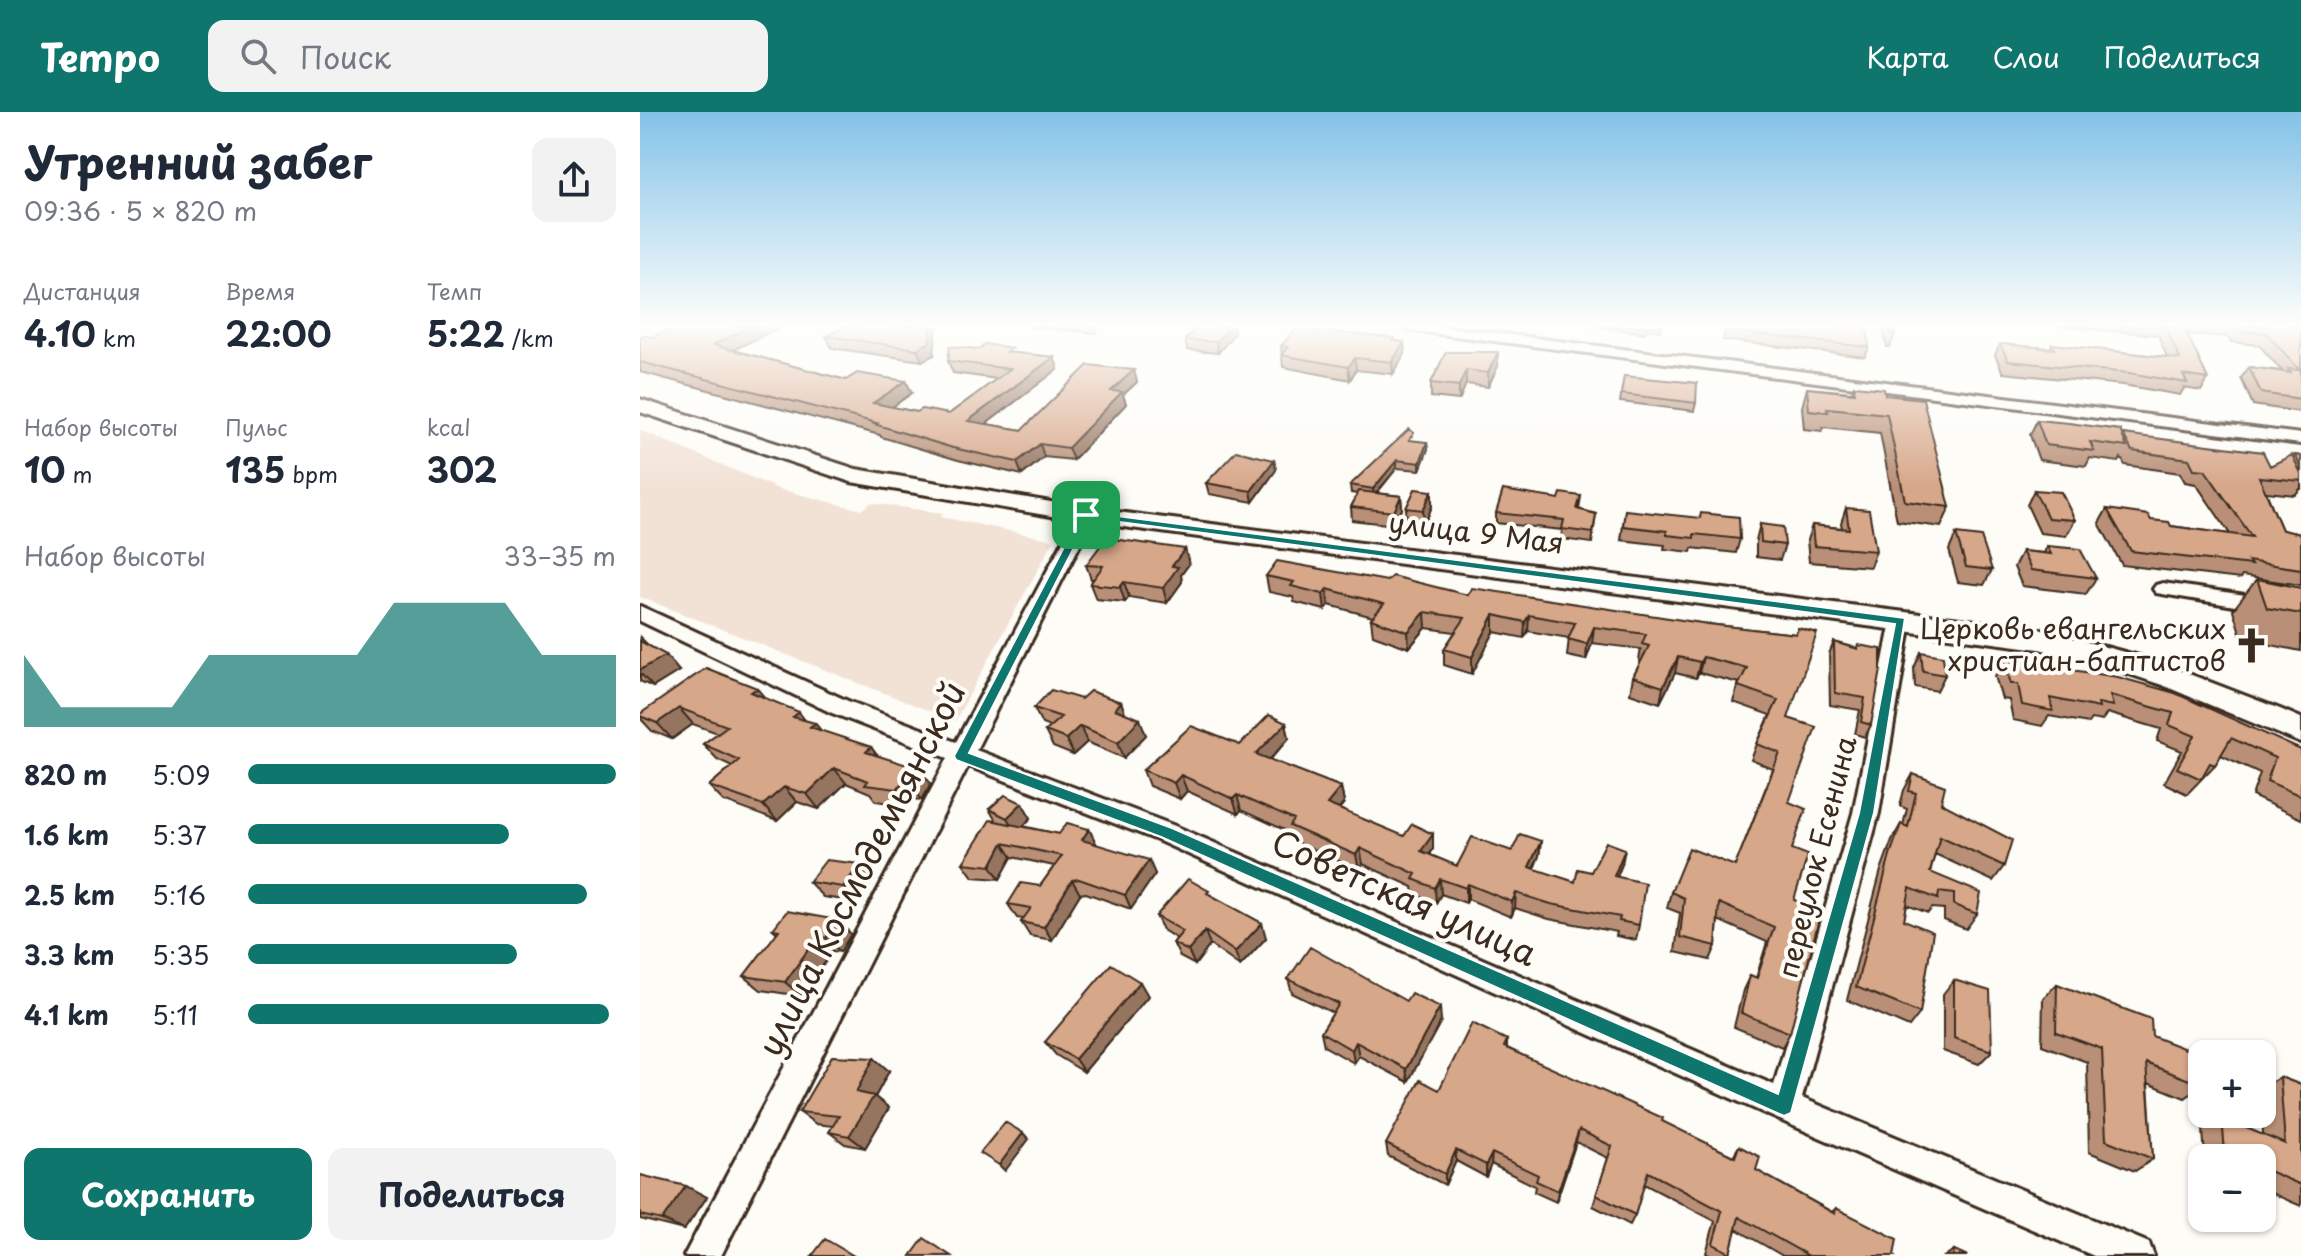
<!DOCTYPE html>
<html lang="ru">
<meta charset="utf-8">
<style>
body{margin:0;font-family:"Playpen Sans",sans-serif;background:#f2f2f3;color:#1f2937;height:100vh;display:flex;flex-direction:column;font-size:30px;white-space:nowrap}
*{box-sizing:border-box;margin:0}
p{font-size:26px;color:#747a83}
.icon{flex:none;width:44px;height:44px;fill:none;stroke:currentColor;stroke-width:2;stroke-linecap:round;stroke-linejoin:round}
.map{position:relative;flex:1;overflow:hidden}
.panel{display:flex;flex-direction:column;background:#fff;width:640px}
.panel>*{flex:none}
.tools{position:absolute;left:1548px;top:928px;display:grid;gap:16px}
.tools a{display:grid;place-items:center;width:88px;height:88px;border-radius:16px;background:#fff;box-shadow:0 2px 6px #0004;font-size:40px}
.pin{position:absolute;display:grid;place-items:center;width:68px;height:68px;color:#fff;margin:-34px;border-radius:16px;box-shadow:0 4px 12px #0006}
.round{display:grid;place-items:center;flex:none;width:84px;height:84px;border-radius:16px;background:#f2f2f3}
.headline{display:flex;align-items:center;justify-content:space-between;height:136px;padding:0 24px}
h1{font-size:44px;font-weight:700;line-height:60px}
.stats{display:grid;grid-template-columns:repeat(3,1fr);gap:12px;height:136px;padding:8px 24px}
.stats div{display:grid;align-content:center}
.stats b{font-size:34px;font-weight:700}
.stats small{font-size:22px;font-weight:400}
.stats p{font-size:22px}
.chart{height:224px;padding:16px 24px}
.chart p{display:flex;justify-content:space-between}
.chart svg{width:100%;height:144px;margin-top:8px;fill:#0f766e;opacity:.7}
.action{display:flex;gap:16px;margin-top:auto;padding:16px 24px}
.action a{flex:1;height:92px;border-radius:16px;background:#0f766e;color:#fff;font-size:32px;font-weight:700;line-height:92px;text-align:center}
.action a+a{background:#f2f2f3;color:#1f2937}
ul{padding:0 24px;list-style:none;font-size:26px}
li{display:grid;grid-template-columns:128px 96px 1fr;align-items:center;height:60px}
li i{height:20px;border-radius:10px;background:#0f766e}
header{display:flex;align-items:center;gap:48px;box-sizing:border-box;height:112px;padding:0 40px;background:#0f766e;color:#fff}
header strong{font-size:38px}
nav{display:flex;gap:44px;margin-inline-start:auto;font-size:28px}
.search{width:560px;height:72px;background:#f2f2f3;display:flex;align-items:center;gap:20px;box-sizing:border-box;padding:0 28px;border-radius:16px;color:#747a83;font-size:30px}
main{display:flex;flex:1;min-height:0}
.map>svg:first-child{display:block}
.built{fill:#f2e2d6}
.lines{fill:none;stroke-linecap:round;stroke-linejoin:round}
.street-casing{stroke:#3b2a1e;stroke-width:6}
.secondary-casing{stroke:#3b2a1e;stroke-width:6}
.street{fill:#fdfcf7;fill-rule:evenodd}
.secondary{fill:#fdfcf7;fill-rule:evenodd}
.wall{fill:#b99077;stroke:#3b2a1e;stroke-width:2}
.shaded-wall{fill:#967561;stroke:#3b2a1e;stroke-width:2}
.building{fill:#d7a78a;stroke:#3b2a1e;stroke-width:2}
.route{fill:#0f766e;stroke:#fff;stroke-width:2;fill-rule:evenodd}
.labels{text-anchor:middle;stroke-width:8;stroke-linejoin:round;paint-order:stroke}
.street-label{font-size:28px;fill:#3b2a1e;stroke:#fdfcf7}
.poi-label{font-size:28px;fill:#3b2a1e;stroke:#fdfcf7;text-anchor:end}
.near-street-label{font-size:34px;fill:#3b2a1e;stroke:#fdfcf7}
</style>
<header>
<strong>Tempo</strong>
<div class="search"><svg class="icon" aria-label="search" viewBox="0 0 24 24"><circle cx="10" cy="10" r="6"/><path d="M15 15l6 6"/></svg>Поиск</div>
<nav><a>Карта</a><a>Слои</a><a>Поделиться</a></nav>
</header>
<main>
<section class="panel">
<div class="headline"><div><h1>Утренний забег</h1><p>09:36 · 5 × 820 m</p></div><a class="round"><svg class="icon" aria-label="share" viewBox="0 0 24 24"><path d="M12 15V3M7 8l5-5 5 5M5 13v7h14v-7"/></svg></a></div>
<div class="stats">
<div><p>Дистанция</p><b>4.10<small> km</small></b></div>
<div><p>Время</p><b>22:00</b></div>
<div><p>Темп</p><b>5:22<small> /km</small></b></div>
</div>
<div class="stats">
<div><p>Набор высоты</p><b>10<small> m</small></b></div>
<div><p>Пульс</p><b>135<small> bpm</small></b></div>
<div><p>kcal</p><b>302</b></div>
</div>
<div class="chart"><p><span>Набор высоты</span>33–35 m</p>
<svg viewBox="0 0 160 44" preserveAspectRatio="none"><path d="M0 44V22L10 38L20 38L30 38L40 38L50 22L60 22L70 22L80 22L90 22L100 6L110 6L120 6L130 6L140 22L150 22L160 22V44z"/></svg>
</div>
<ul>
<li><b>820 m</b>5:09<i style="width:100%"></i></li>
<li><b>1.6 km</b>5:37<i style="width:71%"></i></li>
<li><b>2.5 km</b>5:16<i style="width:92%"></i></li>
<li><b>3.3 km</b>5:35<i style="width:73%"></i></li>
<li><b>4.1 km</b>5:11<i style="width:98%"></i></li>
</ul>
<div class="action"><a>Сохранить</a><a>Поделиться</a></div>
</section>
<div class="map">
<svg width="1661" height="1144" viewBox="0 0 1661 1144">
<rect width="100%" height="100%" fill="#fdfcf7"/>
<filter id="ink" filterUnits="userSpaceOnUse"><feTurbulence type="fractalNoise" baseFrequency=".0125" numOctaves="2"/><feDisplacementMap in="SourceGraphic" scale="16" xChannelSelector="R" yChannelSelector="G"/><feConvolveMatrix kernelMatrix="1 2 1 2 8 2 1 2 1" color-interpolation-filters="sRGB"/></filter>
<g filter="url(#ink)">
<path class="built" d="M0 318 138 377 222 398 231 391 303 401 301 405 414 428 315 609 0 485Z"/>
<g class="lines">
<defs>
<path id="street" d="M761 214H799L1661 322V332L768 218Z
M446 398 455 403 336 638 535 714 1134 973 1213 701 1251 509 1254 504H1268L1271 509 1239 701 1162 986 1509 1131 1514 1144H1454L1133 1005 517 728 328 654 81 1144H44L308 646 192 601 0 509V494L208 589 316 630 437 403Z
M1523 471 1661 491V505L1516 481 1513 477 1516 473Z"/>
<path id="secondary" d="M0 287 216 357 446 396 1399 517 1510 547 1640 597 1661 606V631L1522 573 1459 552 1399 537 446 410 211 370 0 300Z"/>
</defs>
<use href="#street" class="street-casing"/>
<use href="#secondary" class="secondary-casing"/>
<use href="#street" class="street"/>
<use href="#secondary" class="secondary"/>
</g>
<path class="wall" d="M142 214 93 238 206 268 272 281 252 295 277 300 309 302 357 267 313 261 308 249 374 241 414 245 418 257 346 312 382 318 497 270 483 283 486 292 433 348 404 345 382 363 318 348 241 325 240 323 0 260V225H12Z
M206 214 294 243 282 249 192 236 186 224Z
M391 214H458L457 221 391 215Z
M558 214H593L594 222 578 241 547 238 545 228Z
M953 214H1023L1021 219 1006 217 1005 221Z
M1086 214 1229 235 1225 245 1083 228Z
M1242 214H1255V222L1250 235H1247Z
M1416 214H1661V300L1613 293 1601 266 1609 255 1642 259 1619 233 1591 230 1587 225 1547 222 1568 267 1561 279 1544 276 1540 283 1483 273 1363 261 1355 243 1360 232 1410 236 1412 232 1527 245 1518 223Z
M754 226 755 229 764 230 765 242 753 262 716 258 710 268 643 255 641 234Z
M806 240 858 254 848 275 826 272 819 288 791 285V271Z
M984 264 1056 291 1054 299 980 290Z
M1214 274 1245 283 1310 395 1301 415 1257 409 1240 321 1183 315 1182 319 1164 317 1162 295 1167 276 1212 280Z
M1397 308 1482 324 1483 322 1630 354 1653 345 1655 343 1661 344V377H1660L1655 383 1626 380 1642 418 1661 422V473L1602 464 1600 467 1482 453 1459 411 1467 397 1531 414 1590 422 1556 372 1545 370 1540 361 1485 353 1481 346 1479 350 1450 346 1446 354 1399 348 1390 323Z
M774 329 788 337 780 358 757 356 737 381 761 384 762 397 755 413 712 408 711 395 718 382 711 381 710 373Z
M634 348 636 358 613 390 569 382 566 371Z
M1394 378 1435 408 1426 424 1400 421 1387 393Z
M792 379V394L784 414 767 411 766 396Z
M941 384 939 397 956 402 952 431 921 427 922 418 856 411V401L919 387Z
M1206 396 1236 439 1230 455 1169 450 1167 428 1172 413 1202 416 1201 411Z
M985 398 1100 427 1096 441 1052 436 1051 440 1024 437 1025 433 981 428Z
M1120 412 1145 433 1140 448 1116 445V428Z
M1316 422 1352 458 1344 473 1318 470 1309 438Z
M1407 434 1456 466 1446 482 1382 474 1374 455 1382 439 1404 441Z
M545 437 549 452 541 463 542 470 527 491 489 485 485 490 456 487 450 472 454 467H451L446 453Z
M626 464 828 483 1068 512 1156 522 1148 606 1149 690 1152 737 1154 788 1150 921 1142 935 1094 915 1103 878 1110 863 1116 866 1127 830 1078 808 1076 834 1070 848 1035 840 1040 801 1027 796 1031 780 1095 754 1133 657 1111 648 1117 632 1130 603 1093 590 1099 571 1059 561 1056 566 1035 561 1020 591 990 581 993 565 1001 549 999 548 1001 537 952 531 946 548 927 544 929 526 888 519 884 526 854 520 832 562 804 553V537L815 520 786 516 769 536 733 523 731 507 733 505 689 493 685 498 654 490 653 485 629 480Z
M1617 467 1661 476V539L1602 527 1593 498Z
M0 525 9 534 39 559 13 575 0 569Z
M1194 530 1217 536 1218 533 1231 613 1225 625 1215 622 1220 598 1190 593 1189 542Z
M1281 540 1305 563 1297 579 1275 575 1274 556Z
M1364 548 1661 638V707L1612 684 1620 661 1581 643 1575 653 1547 682 1524 671 1542 639 1517 629 1521 617 1467 601 1462 609 1451 607 1448 611 1409 604 1402 614 1373 608 1369 588 1362 587 1355 564Z
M125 586 165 608 181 619 231 635 237 643 291 672 282 688 272 687 268 693 236 689 230 681 206 671 179 697 157 690 137 709 83 689 69 674 92 654 77 647 63 632 78 621 53 612 32 627 12 619 0 606V602Z
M441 587 481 590 485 601 506 623 484 646 447 630 433 643 413 635 405 619 410 615 402 612 394 596Z
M646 611 649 626 630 648 701 675 704 691 699 697 793 737 790 743 817 754 872 739 901 729 899 744 894 757 935 770 951 760 982 752 977 765 999 813 996 828 976 824 977 820 909 807 875 796 871 805 828 787 826 791 801 782 796 791 774 782 773 775 723 752 719 758 653 729 651 721 601 698 598 702 547 679 540 687 509 674 503 658 600 633Z
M1273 662 1364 754 1353 769 1295 742 1290 760 1337 802 1326 817 1304 808V797L1292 796 1288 801 1267 793 1264 808 1280 901 1269 915 1207 888 1241 758 1252 728 1261 712 1263 713 1267 697 1260 694 1264 678Z
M382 691 391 706 383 714 419 722 449 717 456 732 515 762 491 797 446 781 440 782 412 828 390 824 381 810 384 807 377 806 368 792 400 774 414 754 372 745 360 767 333 765 323 751 356 709 349 697Z
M233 768 217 790 183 785 169 770Z
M571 783 626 826 600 854 570 833 555 853 540 845 533 831 537 827 523 818 516 804Z
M133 817 211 822 200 840 193 839 161 884 121 878 104 864 137 821Z
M648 867 801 909 768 970 719 944 714 951 684 934 681 920 693 901 652 881Z
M1314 868 1352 939 1339 952 1303 939V882Z
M1417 872 1512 924 1562 955V974L1545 986 1508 971 1513 1047 1495 1059 1449 1040 1447 950 1402 933 1403 886Z
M508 884 444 960 416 943 405 930Z
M867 928V936L1093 1044 1099 1034 1116 1058 1192 1100 1196 1096 1254 1144H1143L1096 1117 1090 1141 1087 1144H1071L1066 1141 1075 1109 1004 1072 995 1103 990 1113 953 1094 968 1046 936 1030 916 1090 894 1080 895 1074 851 1052 846 1065 816 1049 805 1073 748 1044 746 1032 799 978Z
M249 959 235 985 249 996 225 1036 205 1032 189 1020 193 1014 176 1012 159 1000Z
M1640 965 1661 973V1094L1622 1077V1046H1565L1563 1018 1582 1006 1623 1023 1622 976Z
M0 1063 67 1085 44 1118 0 1107Z
M1314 1138 1327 1144H1305Z"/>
<path class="shaded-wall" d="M112 214H142L81 244 73 233Z
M291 214H297L294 243 282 249 277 237Z
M591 214H593L594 222 578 241 576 230Z
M764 230 765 242 753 262 752 250Z
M858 240V254L848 275V261Z
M414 245 418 257 333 322 328 309Z
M715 246 716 258 710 268 708 255Z
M494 258 497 270 483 283 486 292 433 348 428 336 471 279Z
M826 258V272L819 288V274Z
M266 269 272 281 239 304 233 291Z
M787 330 788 337 780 358V351Z
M400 332 404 345 382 363 377 350Z
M634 348 636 358 613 390 611 379Z
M757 348V356L734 384 733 377Z
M792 379V394L784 414 783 398Z
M761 384 762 397 755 413 754 400Z
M545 437 549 452 541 463 542 470 527 491 523 476 532 454Z
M484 470 489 485 485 490 480 475Z
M687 477 689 493 685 498 683 482Z
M785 500 786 516 769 536 768 520Z
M854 503V520L832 562V545Z
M889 503 888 519 884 526 885 510Z
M954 515 952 531 946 548 947 532Z
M26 543 39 559 13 575 0 561V558Z
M1038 545 1035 561 1020 591 1023 575Z
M1063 545 1059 561 1056 566 1060 550Z
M117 576 129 591 111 580Z
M481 590 487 606 475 597Z
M39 596 53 612 32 627 17 611Z
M159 600 170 615 175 611 187 626 153 605Z
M500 607 506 623 484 646 478 630Z
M646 611 649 626 620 658 616 642Z
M440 614 447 630 433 643 426 627Z
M231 635 242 651 226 640Z
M194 656 206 671 179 697 167 682Z
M280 657 291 672 282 688 271 673Z
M541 663 547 679 540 687 534 671Z
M261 672 272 687 268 693 257 677Z
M144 675 157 690 137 709 123 693Z
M701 675 704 691 690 708 687 692Z
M597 683 601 698 598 702 593 687Z
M382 691 391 706 376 721 367 706Z
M449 717 456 731 449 741 442 728Z
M793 722V737L782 754 781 739Z
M901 729 899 744 887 770 889 755Z
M363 731 372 745 360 767 351 754Z
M720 736 723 752 719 758 716 743Z
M985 737 982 752 971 779 974 764Z
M509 748 515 762 491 797 485 783Z
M220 752 233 768 217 790 203 775Z
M800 767 801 782 796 791 795 776Z
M432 768 440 782 412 828 404 815Z
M828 772V787L826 791V776Z
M876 781 875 796 871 805 872 790Z
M197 808 211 822 200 840 186 826Z
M622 811 626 826 600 854 595 840Z
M565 819 570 833 555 853 548 839Z
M178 824 193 839 161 884 145 870Z
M500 870 508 884 444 960 435 947Z
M800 895 801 909 768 970 766 957Z
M716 930 719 944 714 951 712 938Z
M234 946 249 959 235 985 249 996 225 1036 209 1024 216 980Z
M939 1018 936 1030 916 1090 918 1079Z
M383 1021 389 1027 365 1059 359 1053Z
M816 1038V1049L805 1073V1062Z
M852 1041 851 1052 846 1065V1053Z
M46 1074 67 1085 44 1118 22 1108Z"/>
<path class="building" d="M38 214H112L73 233 206 268 217 261 266 269 233 291 277 300 282 297 309 302 370 257 308 249 310 234 339 237 345 232 372 236 366 240 414 245 328 309 382 318 448 253 494 258 471 279 482 280 428 336 400 332 377 350 313 336 234 312 237 311 0 250V225L3 223 12 225Z
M206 214H291L289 231 277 237 186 224Z
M558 214H591L576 230 545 228Z
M1086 214H1227L1229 235 1085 219Z
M1250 214H1255V222H1252Z
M1525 214H1543L1568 267 1543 263 1547 271 1489 261 1368 249 1360 232 1415 237 1412 232 1540 247Z
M1594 214H1661V287L1621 281 1609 255 1651 261 1648 257 1660 258 1626 221 1598 219Z
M655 217 754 226 752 229 764 230 752 250 715 246 708 255 641 243 648 235 641 234Z
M806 240H858L848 261 826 258 819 274 791 271Z
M984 264 1057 271 1056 291 981 282Z
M1214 274 1244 277 1245 283 1283 287 1310 395 1265 389 1247 302 1187 296 1188 300 1169 298 1167 276 1215 281Z
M1397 308 1429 311 1480 318 1487 335 1450 330 1454 339 1406 333Z
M769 317 774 321 769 328 787 330 780 351 757 348 733 377 710 373Z
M1483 322 1623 340 1630 354 1652 343 1661 361V369L1619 365 1642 418 1661 422V457L1608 449 1611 453 1491 439 1467 397 1508 403 1511 408 1529 410 1531 414 1612 425 1565 358 1554 357 1549 347 1492 339Z
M596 339 634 348 611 379 566 371Z
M1655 343 1661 344V355Z
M775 377 792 379 783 398 766 396Z
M863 378 919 387 921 381 941 384 937 397 956 402 953 421 922 417 924 408 856 401Z
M1394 378 1421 380 1435 408 1408 406Z
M719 379 761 384 754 400 711 395Z
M1206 396 1229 398 1236 439 1174 434 1172 413 1209 417Z
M985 398 1060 406 1061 401 1099 405 1100 427 1054 422V426L1027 423V419L983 414Z
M1120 412 1143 415 1145 433 1121 430Z
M1316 422 1341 425 1352 458 1326 455Z
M466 426 545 437 532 454 538 455 523 476 484 470 480 475 450 472 463 454 446 453Z
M1407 434 1440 437 1456 466 1391 458 1382 439 1411 442Z
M637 449 747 469 752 464 828 483 832 476 1068 512 1156 522 1158 516 1177 521 1148 606 1176 615 1149 690 1166 697 1152 737 1168 743 1154 788 1181 799 1150 921 1101 901 1110 863 1117 866 1134 815 1079 791 1076 834 1040 825 1044 786 1031 780 1049 736 1095 754 1140 641 1117 632 1138 588 1098 574 1107 556 1063 545 1060 550 1038 545 1023 575 993 565 1009 534 1002 532 1006 522 954 515 947 532 928 527 935 511 889 503 885 510 854 503 832 545 804 537 825 506 785 500 768 520 731 507 744 492 687 477 683 482 651 474 654 470 626 464Z
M1617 467 1661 476V502L1627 496Z
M0 529 26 543 0 558Z
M1194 530 1218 537V533L1241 537V558L1231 613 1221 610 1225 586 1195 581Z
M1281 540 1303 544 1305 563 1283 559Z
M1364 548 1478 565 1535 581 1661 638V684L1627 669 1635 646 1591 626 1575 653 1570 651 1561 667 1537 656 1555 624 1529 613 1533 601 1470 583 1473 594 1458 591 1459 596 1410 586 1413 599 1382 593 1378 572H1371Z
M66 556 117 576 111 580 159 600 153 605 175 611 170 615 231 635 226 640 280 657 271 673 261 672 257 677 225 673 228 669 194 656 167 682 144 675 123 693 69 674 99 648 63 632 87 614 39 596 17 611 0 604V602Z
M411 578 441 587 450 579 481 590 475 597 500 607 478 630 440 614 426 627 405 619 421 605 394 596Z
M629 603 646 611 616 642 701 675 687 692 764 724 772 712 793 722 781 739 817 754 832 725 872 739 880 722 901 729 889 755 935 770 938 757 951 760 966 730 985 737 974 764 1005 771 999 813 979 809 980 805 911 792 876 781 872 790 828 772 826 776 800 767 795 776 773 767 776 762 720 736 716 743 650 714 654 708 597 683 593 687 541 663 534 671 503 658 551 614 600 633Z
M1273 662 1305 674 1301 691 1372 728 1364 754 1300 724 1290 760 1341 781 1337 802 1314 793V782L1299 780 1298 787 1270 776 1264 808 1293 820 1280 901 1216 875 1250 743 1261 712 1268 715 1276 681 1269 679Z
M365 683 382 691 367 706 349 697Z
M350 708 419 722 427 711 449 717 442 728 509 748 485 783 439 767 432 768 404 815 381 810 391 796 368 792 381 771 400 774 422 744 363 731 351 754 323 751Z
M186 748 220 752 203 775 169 770Z
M548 767 569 779 567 781 622 811 595 840 565 819 548 839 533 831 543 819 516 804Z
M147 799 197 808 186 826 178 824 145 870 104 864 139 818 133 817Z
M670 835 766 889 771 881 800 895 766 957 716 930 712 938 681 920 699 892 648 867Z
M471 852 500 870 435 947 405 930Z
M1314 868 1350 879 1352 939 1314 926Z
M1417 872 1511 907 1512 924 1561 943 1562 973 1506 951 1513 1047 1466 1028 1462 937 1416 920Z
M832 911 867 928 864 935 1023 1006 1022 1009 1095 1045 1099 1034 1120 1045 1116 1058 1195 1102 1196 1096 1257 1127 1254 1144H1169L1099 1105 1090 1141 1073 1132 1082 1099 1008 1060 995 1103 956 1083 972 1034 939 1018 918 1079 896 1069 898 1063 852 1041 846 1053 816 1038 805 1062 746 1032 780 968 799 978Z
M192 944 234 946 216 980 234 984 209 1024 189 1020 199 1004 159 1000Z
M1640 965 1661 973V1073L1622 1056V1046H1598L1585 1040 1582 1006 1645 1032Z
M365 1010 383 1021 359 1053 340 1041Z
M0 1063 46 1074 22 1108 0 1103Z
M284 1126 311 1144H271Z
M185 1127 214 1144H172Z
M1314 1138 1327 1144H1313Z"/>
</g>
<linearGradient id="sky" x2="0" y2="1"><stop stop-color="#83c2e8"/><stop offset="0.57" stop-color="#fefefb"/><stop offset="1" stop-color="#fefefb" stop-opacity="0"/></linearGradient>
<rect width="1661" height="374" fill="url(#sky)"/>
<path class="route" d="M446 400 1265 506 1234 701 1151 1001 1144 1004 1137 1001 521 725 316 648 314 644 441 403ZM449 406 1255 512 1219 701 1138 982 532 716 329 641Z"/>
<defs>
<symbol id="church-bare" viewBox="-9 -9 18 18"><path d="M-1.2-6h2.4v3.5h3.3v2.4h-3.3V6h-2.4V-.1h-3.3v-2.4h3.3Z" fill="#3b2a1e" stroke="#fdfcf7" stroke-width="2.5" paint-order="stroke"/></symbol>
</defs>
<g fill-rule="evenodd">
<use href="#church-bare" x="1586" y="508" width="51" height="51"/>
</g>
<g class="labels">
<g class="street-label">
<text transform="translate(836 421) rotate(7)" y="10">улица 9 Мая</text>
<text transform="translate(1177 745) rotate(-76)" y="10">переулок Есенина</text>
</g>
<g class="poi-label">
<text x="1586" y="527">Церковь евангельских<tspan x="1586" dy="32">христиан-баптистов</tspan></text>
</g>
<g class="near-street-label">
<text transform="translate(222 757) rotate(-63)" y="12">улица Космодемьянской</text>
<text transform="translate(764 786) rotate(24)" y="12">Советская улица</text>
</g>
</g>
</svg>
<div class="tools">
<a>+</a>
<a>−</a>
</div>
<div class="pin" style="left:446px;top:403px;background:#1e9e55"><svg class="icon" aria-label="arrive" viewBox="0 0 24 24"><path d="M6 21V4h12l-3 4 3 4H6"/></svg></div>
</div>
</main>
